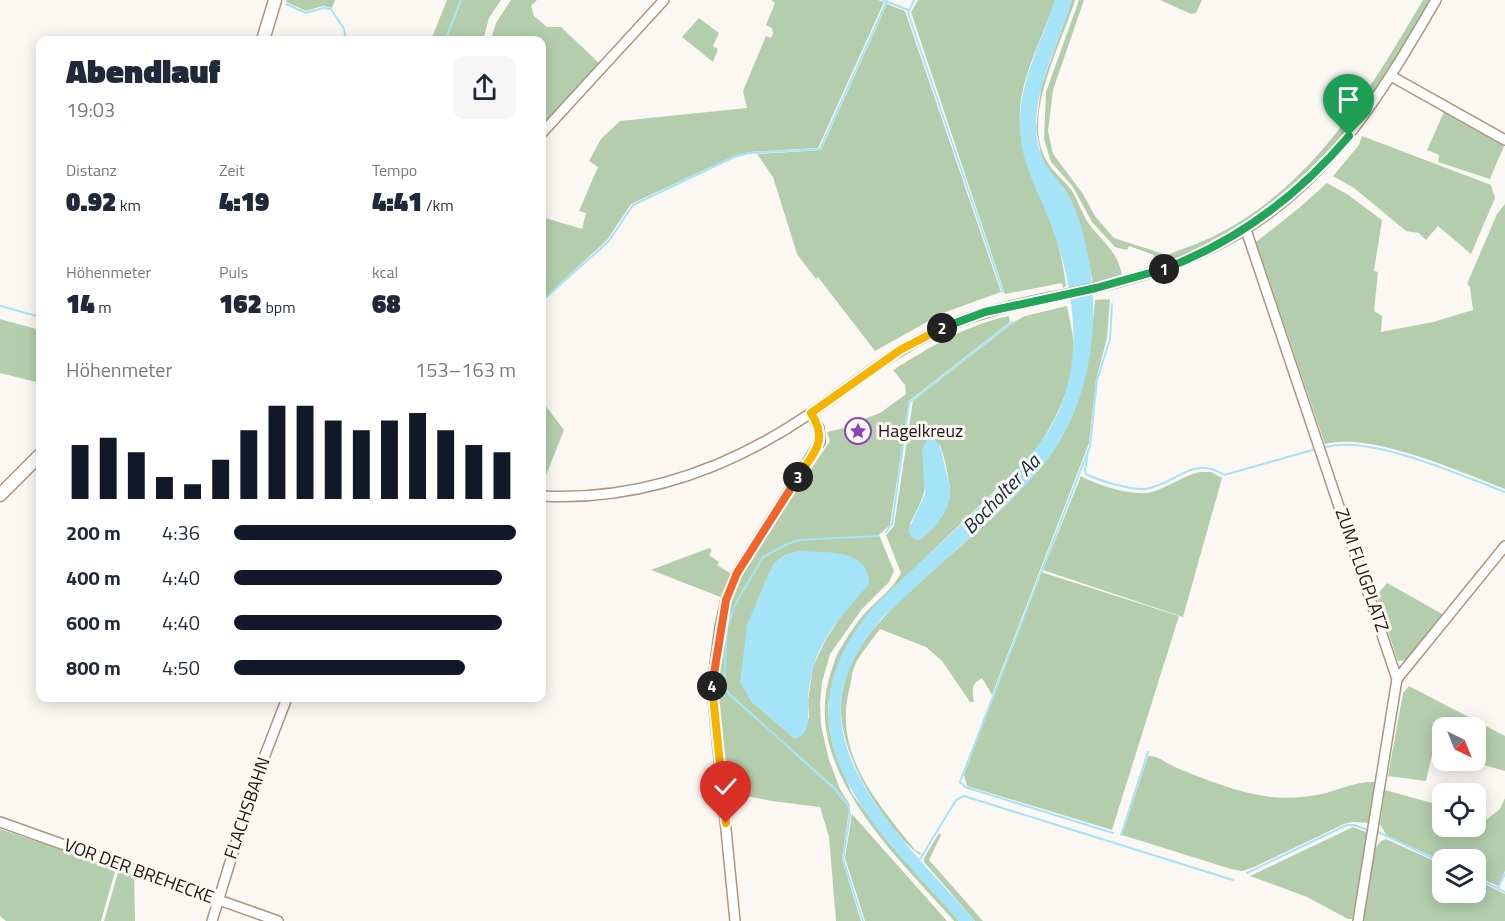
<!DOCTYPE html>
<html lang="de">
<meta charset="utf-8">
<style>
body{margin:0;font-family:"Titillium Web",sans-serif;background:#f6f6f7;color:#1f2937;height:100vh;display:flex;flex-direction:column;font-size:22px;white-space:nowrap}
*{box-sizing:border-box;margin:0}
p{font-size:20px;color:#747a83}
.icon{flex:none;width:33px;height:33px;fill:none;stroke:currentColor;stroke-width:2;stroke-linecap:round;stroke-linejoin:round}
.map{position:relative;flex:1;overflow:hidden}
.sheet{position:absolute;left:36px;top:36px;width:510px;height:666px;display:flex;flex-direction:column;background:#fff;border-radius:12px;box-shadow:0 3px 15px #0003}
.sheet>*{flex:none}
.needle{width:39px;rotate:137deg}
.fabs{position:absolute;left:1432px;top:717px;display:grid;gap:12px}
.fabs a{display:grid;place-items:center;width:54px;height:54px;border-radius:12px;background:#fff;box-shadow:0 3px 15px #0003;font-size:30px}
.pin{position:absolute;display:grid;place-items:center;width:51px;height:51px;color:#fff;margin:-62px -26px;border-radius:50% 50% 50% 0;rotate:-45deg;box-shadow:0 0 6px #0007}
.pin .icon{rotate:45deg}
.km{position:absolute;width:30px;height:30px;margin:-15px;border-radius:50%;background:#222;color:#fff;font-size:16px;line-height:30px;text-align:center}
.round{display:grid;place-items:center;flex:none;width:63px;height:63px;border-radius:12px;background:#f6f6f7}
.overview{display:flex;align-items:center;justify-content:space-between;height:102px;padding:0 30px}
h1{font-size:33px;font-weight:800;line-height:45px}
.figures{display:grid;grid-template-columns:repeat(3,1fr);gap:9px;height:102px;padding:6px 30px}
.figures div{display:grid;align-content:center}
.figures b{font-size:26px;font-weight:800}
.figures small{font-size:16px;font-weight:400}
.figures p{font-size:16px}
.chart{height:168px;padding:12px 30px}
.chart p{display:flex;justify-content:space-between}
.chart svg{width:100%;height:108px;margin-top:6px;stroke:#111827;stroke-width:6}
ul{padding:0 30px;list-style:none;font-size:20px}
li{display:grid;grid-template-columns:96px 72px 1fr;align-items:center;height:45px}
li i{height:15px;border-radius:8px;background:#111827}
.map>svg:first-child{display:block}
.green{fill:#b4cead;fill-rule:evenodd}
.water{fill:#a5e3f8}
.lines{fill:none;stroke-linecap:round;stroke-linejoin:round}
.stream{stroke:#a5e3f8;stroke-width:2}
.minor-casing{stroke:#ac967f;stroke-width:12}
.major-casing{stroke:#ac967f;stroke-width:15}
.minor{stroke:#fff;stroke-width:9}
.major{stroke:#fff;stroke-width:12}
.split-1-casing{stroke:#fff;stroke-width:12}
.split-2-casing{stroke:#fff;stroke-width:12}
.split-3-casing{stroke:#fff;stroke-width:12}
.split-4-casing{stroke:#fff;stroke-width:12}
.split-5-casing{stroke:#fff;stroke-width:12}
.split-1{stroke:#22a559;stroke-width:8}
.split-2{stroke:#22a559;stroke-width:8}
.split-3{stroke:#f5b400;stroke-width:8}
.split-4{stroke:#f0652b;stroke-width:8}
.split-5{stroke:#f5b400;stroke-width:8}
.labels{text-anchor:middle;stroke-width:6;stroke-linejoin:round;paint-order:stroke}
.poi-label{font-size:18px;fill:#1c140c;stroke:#fbf7f2;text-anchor:start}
.street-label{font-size:18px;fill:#1c140c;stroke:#fbf7f2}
.water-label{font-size:20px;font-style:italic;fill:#112f38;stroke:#fbf7f2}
</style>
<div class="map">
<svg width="1505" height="921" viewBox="0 0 1505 921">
<rect width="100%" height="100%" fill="#fbf7f2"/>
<path class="green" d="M287 0H335L332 8 323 6 306 11 286 2Z
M447 0H461L444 40H431Z
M462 0H501L489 18 483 40H446Z
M511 0H537L531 6 534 16 547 27H561L600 64 542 127V40H491L496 23Z
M771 0H878L884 2 818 148 749 152 734 156 631 204 607 240 542 300V217L582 229 586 213 579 211 598 167 589 161 601 139 620 121 747 108 743 91 766 36 771 38 773 34 772 28 766 25 775 3Z
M918 0H1055C1044 36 1023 71 1020 109 1017 152 1036 185 1051 223 1059 243 1063 264 1066 286L1063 288 1062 283 1005 294 911 12Z
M1072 0H1075C1062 44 1019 119 1048 163 1054 173 1065 181 1072 191 1078 201 1082 214 1089 224 1102 241 1120 254 1122 277L1093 283 1081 227 1066 191 1047 169 1041 155 1036 129 1041 87Z
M1079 0H1084L1053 90 1048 131 1053 154 1083 194 1095 216 1114 238 1167 255C1184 248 1201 243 1218 234 1315 184 1369 91 1423 0H1432C1362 119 1295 222 1157 266L1153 260 1154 255 1129 246 1127 250 1115 247 1092 222 1073 187 1051 162 1044 139 1046 92Z
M1160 0H1202L1196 13 1191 14Z
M887 4 905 11 1001 292 943 313 875 351 818 277 816 279 797 254 773 177 757 154 821 150Z
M699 18 719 33 713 46 718 49 713 62 682 37Z
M1444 112 1504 146 1490 179 1438 162 1439 155 1427 150Z
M1362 136 1491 185 1495 198 1471 254 1438 226 1426 240 1419 233 1406 231 1354 188 1333 176 1359 145Z
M1327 183 1347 194 1382 220 1374 271 1378 272 1374 311 1382 316 1381 332 1433 322 1473 310 1470 287 1467 284 1497 214 1505 204V489C1460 472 1372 432 1325 444L1256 242 1299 208Z
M1110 299 1107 338 1096 380 1089 443 992 695 982 678C971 684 972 690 974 702H970L942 661 926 647 880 629C873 639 864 649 858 659 853 666 852 677 850 686 832 753 876 801 915 850L921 853 920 855C898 841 866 792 856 768 846 745 838 720 842 694 851 643 889 611 925 578 970 536 1024 496 1058 443 1085 402 1091 348 1095 300Z
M1067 306C1069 317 1072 328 1073 339 1077 381 1056 421 1033 454L872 609 828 704 829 726 833 747 852 794 889 843 959 921H954C897 856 799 768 831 672 834 665 835 657 839 651 847 637 857 621 868 610 880 598 893 588 901 573L886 535 894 526 913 401 1014 322 1025 316ZM940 445C945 459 949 477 950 491 951 507 932 535 917 540L910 524C925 494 928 490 923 457Z
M1009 316 1010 322 909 401 890 525 879 535 894 571 889 582 862 609 830 654 822 682 820 704 821 725 829 760 840 789 850 805 842 859 861 921H836L829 837 820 807 772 801 726 792 716 685 724 624 740 574 830 441 827 432 844 428 848 441 858 437 865 428 861 420 880 413 906 394 905 385 893 370C930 347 966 325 1009 316ZM800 551 858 596 847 607 825 641 813 667 808 700 809 718 795 739 751 701 746 650 748 625 774 564 785 555Z
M0 319 40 330V383L0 373Z
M542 401 564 430 542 485Z
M1200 472H1211L1222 478 1183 617 1043 570 1081 476C1096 485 1135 497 1152 492 1169 487 1182 476 1200 472Z
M709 548 712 550 709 555 719 562 717 565 733 575 723 598 651 570Z
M1041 572 1179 616 1112 830 967 786 964 775Z
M1387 583 1444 615 1408 660 1398 661 1376 596Z
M1409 686 1505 736V771L1470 761 1476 760V728H1443V754L1437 753 1432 755 1426 781 1388 776 1403 693Z
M1148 756C1158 755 1167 764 1177 768 1207 780 1238 793 1271 797 1288 799 1309 797 1326 793 1343 788 1358 781 1376 782L1369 823 1352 822 1344 824 1252 868 1242 871 1231 869 1122 835Z
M1385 790 1443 806V826H1476V816L1486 820 1500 809 1505 798V871L1498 886 1476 876V860L1443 861 1387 836 1380 824Z
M852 814 947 921H865L845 858Z
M1353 827 1368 833 1352 919H1348L1307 897 1250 876Z
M0 829 116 868 101 921H6L0 916Z
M939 833 941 835 929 860 983 921H975L924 862V858Z
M1386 839 1443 865V892H1476V880L1505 894V921H1364L1373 851 1380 842Z
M119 869 134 874 135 921H104Z"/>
<path class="water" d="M1055 0H1072C1058 47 1022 108 1042 157 1047 170 1057 178 1065 190 1072 200 1078 215 1081 227 1102 297 1097 379 1059 442 1036 481 998 511 966 541 938 566 910 592 882 618 864 640 847 665 842 694 828 777 926 864 975 921H959C876 828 767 735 871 610 882 597 897 585 909 573 934 550 959 526 983 503 1019 468 1054 438 1067 388 1081 337 1070 273 1051 225 1041 196 1024 170 1021 139 1014 89 1041 46 1055 0Z
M932 438C941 443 942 453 944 463 946 473 951 485 950 495 948 512 933 534 917 540L911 537 908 531 925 494 922 450 927 440Z
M800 551C826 553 870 548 869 584 847 610 823 634 813 668 811 678 808 690 808 700 807 716 813 733 795 739L751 701 740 682 747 625 768 575 774 564 785 555Z"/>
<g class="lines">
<path class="stream" d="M883 0 908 10
M914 0 908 13 1003 292
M286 4 306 13 323 8 331 9 344 29 346 40
M445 40 461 0
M542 301 609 241 633 205 734 157 749 153 820 149 887 1
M1112 304 1110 339 1097 380 1090 446 960 782 965 787 1113 833
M1 306 40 317
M1326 447C1371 435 1460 475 1505 492
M1088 452 1085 470 1086 474C1099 481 1132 490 1145 489 1176 485 1192 454 1224 475L1316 449
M886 532 892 524 909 403 1012 322
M1378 832 1443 863
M1121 835 1148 752
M920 859 956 800 964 796 1233 880
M1247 873 1347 825H1354L1368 830
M1476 878 1505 892
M1498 888 1505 874
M863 921 843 859 850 815 848 805 834 788 728 693 724 685 727 628 735 605 763 557 787 544 800 540 878 536"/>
<defs>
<path id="minor" d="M1391 76 1505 140
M542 133 664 0
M1246 230 1397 679 1358 921
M542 496C639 501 728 469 808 415 856 382 898 346 953 324 1000 305 1049 299 1098 287 1160 273 1218 251 1269 213 1344 158 1390 79 1436 0
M1397 679 1505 546
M0 822 278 921
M212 921 255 781 287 698
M735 921 712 687 720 627 726 600 737 573 820 442 819 428 811 413"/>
<path id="major" d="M263 40 275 0
M0 495 40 455"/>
</defs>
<use href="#minor" class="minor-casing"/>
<use href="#major" class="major-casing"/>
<use href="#minor" class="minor"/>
<use href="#major" class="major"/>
</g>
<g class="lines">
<defs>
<path id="split-1" d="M1164 269C1238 241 1298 196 1349 136"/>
<path id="split-2" d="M942 328 985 312 1096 288 1164 269"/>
<path id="split-3" d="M798 477C814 452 829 441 811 413L900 350 942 328"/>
<path id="split-4" d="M712 686 726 600 737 573 798 477"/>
<path id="split-5" d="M712 686 726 823"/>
</defs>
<use href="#split-1" class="split-1-casing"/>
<use href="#split-2" class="split-2-casing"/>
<use href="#split-3" class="split-3-casing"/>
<use href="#split-4" class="split-4-casing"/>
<use href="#split-5" class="split-5-casing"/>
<use href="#split-1" class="split-1"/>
<use href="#split-2" class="split-2"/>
<use href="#split-3" class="split-3"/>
<use href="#split-4" class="split-4"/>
<use href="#split-5" class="split-5"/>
</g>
<defs>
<symbol id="sight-ring" viewBox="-11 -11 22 22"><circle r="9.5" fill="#fbf7f2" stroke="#8c43b6" stroke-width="1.5"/><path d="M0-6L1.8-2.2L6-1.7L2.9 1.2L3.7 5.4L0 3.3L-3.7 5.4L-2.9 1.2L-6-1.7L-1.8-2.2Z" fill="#8c43b6"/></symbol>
</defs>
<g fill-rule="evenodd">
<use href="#sight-ring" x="843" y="416" width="30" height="30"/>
</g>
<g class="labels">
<g class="poi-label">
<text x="878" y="437">Hagelkreuz</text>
</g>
<g class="street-label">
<text transform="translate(1362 570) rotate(71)" y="6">ZUM FLUGPLATZ</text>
<text transform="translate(247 808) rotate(-71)" y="6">FLACHSBAHN</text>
<text transform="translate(139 871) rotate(20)" y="6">VOR DER BREHECKE</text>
</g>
<g class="water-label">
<text transform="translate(1001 494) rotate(-46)" y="7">Bocholter Aa</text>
</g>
</g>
</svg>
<div class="fabs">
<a><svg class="needle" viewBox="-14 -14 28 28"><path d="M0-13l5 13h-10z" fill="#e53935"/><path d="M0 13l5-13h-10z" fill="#747a83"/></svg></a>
<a><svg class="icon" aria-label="locate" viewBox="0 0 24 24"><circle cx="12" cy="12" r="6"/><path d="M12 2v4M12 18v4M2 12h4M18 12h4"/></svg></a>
<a><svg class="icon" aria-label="layers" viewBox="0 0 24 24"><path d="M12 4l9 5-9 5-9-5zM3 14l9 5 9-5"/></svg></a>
</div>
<div class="pin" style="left:1349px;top:136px;background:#1e9e55"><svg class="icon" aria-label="arrive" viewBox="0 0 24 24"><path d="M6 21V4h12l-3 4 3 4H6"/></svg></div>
<div class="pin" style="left:726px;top:823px;background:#d93025"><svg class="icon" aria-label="check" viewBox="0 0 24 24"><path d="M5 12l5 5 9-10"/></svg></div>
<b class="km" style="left:1164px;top:269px">1</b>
<b class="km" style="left:942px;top:328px">2</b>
<b class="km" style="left:798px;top:477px">3</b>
<b class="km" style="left:712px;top:686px">4</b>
<section class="sheet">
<div class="overview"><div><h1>Abendlauf</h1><p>19:03</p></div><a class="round"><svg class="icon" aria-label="share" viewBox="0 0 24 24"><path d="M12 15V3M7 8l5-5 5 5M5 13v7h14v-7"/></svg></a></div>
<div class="figures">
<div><p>Distanz</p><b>0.92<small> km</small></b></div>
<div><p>Zeit</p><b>4:19</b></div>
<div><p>Tempo</p><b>4:41<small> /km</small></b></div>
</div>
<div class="figures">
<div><p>Höhenmeter</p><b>14<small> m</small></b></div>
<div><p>Puls</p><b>162<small> bpm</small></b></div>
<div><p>kcal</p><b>68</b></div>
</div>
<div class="chart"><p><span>Höhenmeter</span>153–163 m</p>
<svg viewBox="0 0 160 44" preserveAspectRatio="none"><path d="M5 44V22M15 44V19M25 44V25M35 44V35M45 44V38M55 44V28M65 44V16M75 44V6M85 44V6M95 44V12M105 44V16M115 44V12M125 44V9M135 44V16M145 44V22M155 44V25"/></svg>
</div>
<ul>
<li><b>200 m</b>4:36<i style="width:100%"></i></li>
<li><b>400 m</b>4:40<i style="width:95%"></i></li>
<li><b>600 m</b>4:40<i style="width:95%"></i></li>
<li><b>800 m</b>4:50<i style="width:82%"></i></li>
</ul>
</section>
</div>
